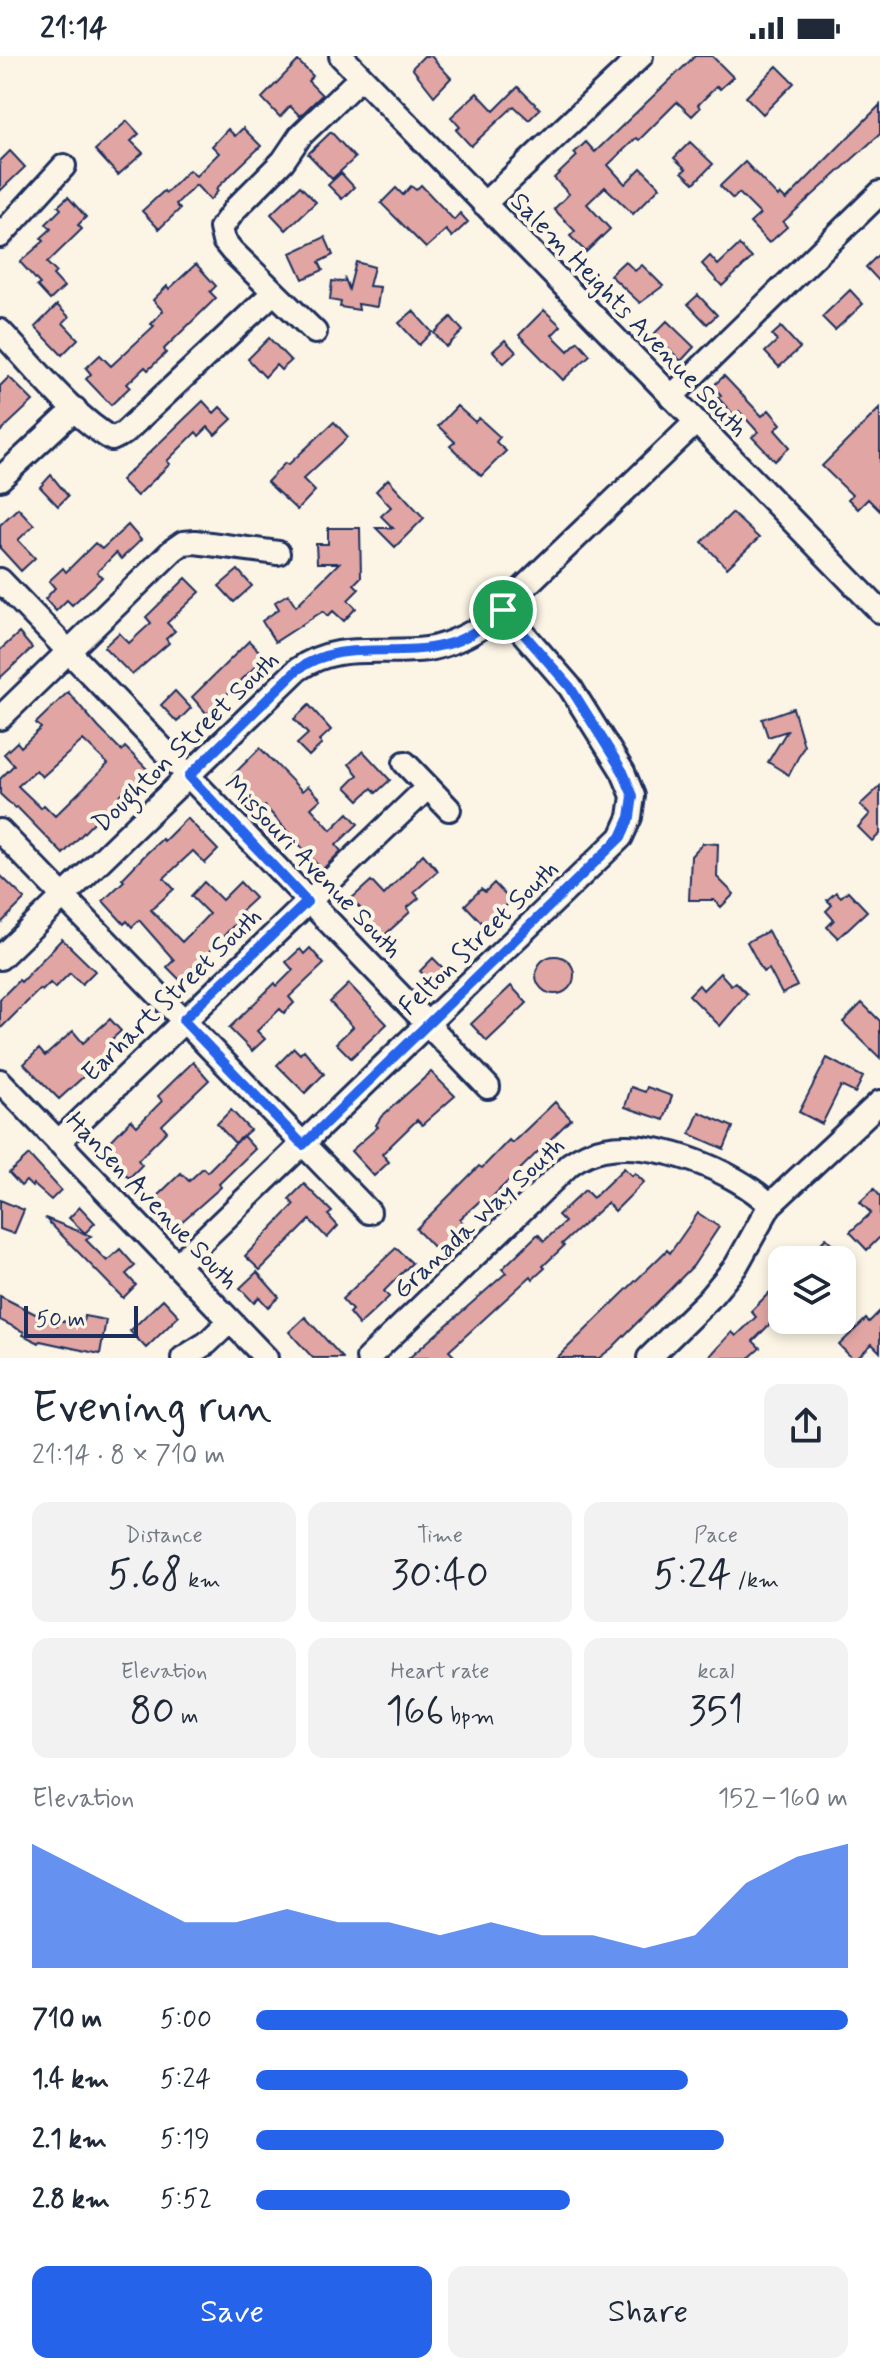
<!DOCTYPE html>
<meta charset="utf-8">
<style>
body{margin:0;font-family:Mynerve,sans-serif;background:#f2f2f3;color:#1f2937;height:100vh;display:flex;flex-direction:column;font-size:30px;white-space:nowrap}
*{box-sizing:border-box;margin:0}
p{font-size:26px;color:#747a83}
.icon{flex:none;width:44px;height:44px;fill:none;stroke:currentColor;stroke-width:2;stroke-linecap:round;stroke-linejoin:round}
.map{position:relative;height:1302px;overflow:hidden}
.drawer{display:flex;flex-direction:column;background:#fff;flex:1}
.drawer>*{flex:none}
.fabs{position:absolute;left:768px;top:1190px;display:grid;gap:16px}
.fabs a{display:grid;place-items:center;width:88px;height:88px;border-radius:16px;background:#fff;box-shadow:0 4px 12px #0003;font-size:40px}
.scale{position:absolute;left:24px;bottom:20px;width:114px;box-sizing:border-box;padding-left:8px;border:4px solid #1b2f5e;border-top:0;font-size:22px;line-height:28px;white-space:nowrap;color:#1b2f5e;-webkit-text-stroke:6px #fcf5e5;paint-order:stroke}
.pin{position:absolute;display:grid;place-items:center;width:68px;height:68px;color:#fff;margin:-34px;border:4px solid #fff;border-radius:50%;box-shadow:0 2px 8px #0007}
.round{display:grid;place-items:center;flex:none;width:84px;height:84px;border-radius:16px;background:#f2f2f3}
.summary{display:flex;align-items:center;justify-content:space-between;height:136px;padding:0 32px}
h1{font-size:44px;font-weight:600;line-height:60px}
.figures{display:grid;grid-template-columns:repeat(3,1fr);gap:12px;height:136px;padding:8px 32px}
.figures div{display:grid;align-content:center;border-radius:16px;background:#f2f2f3;text-align:center}
.figures b{font-size:40px;font-weight:600}
.figures small{font-size:22px;font-weight:400}
.figures p{font-size:22px}
.chart{height:224px;padding:16px 32px}
.chart p{display:flex;justify-content:space-between}
.chart svg{width:100%;height:144px;margin-top:8px;fill:#2563eb;opacity:.7}
.primary-button{display:flex;gap:16px;margin-top:auto;padding:16px 32px}
.primary-button a{flex:1;height:92px;border-radius:16px;background:#2563eb;color:#fff;font-size:32px;font-weight:600;line-height:92px;text-align:center}
.primary-button a+a{background:#f2f2f3;color:#1f2937}
ul{padding:0 32px;list-style:none;font-size:26px}
li{display:grid;grid-template-columns:128px 96px 1fr;align-items:center;height:60px}
li i{height:20px;border-radius:10px;background:#2563eb}
.status{display:flex;justify-content:space-between;align-items:center;height:56px;padding:0 40px;background:#fff;direction:ltr}
.status svg{height:22px;fill:currentColor}
.map>svg:first-child{display:block}
.building{fill:#e1a6a3;stroke:#1b2f5e;stroke-width:2;fill-rule:evenodd}
.lines{fill:none;stroke-linecap:round;stroke-linejoin:round}
.minor-casing{stroke:#1b2f5e;stroke-width:28}
.minor{stroke:#fcf5e5;stroke-width:22}
.route-casing{stroke:#fff;stroke-width:16}
.route{stroke:#2563eb;stroke-width:10}
.labels{text-anchor:middle;stroke-width:8;stroke-linejoin:round;paint-order:stroke}
.street-label{font-size:26px;fill:#1b2f5e;stroke:#fcf5e5}
</style>
<div class="status"><b>21:14</b><svg viewBox="0 0 49 12"><path d="M0 12V9h3v3zM5 12V6h3v6zM10 12V3h3v9zM15 12V0h3v12zM26 1h20v11H26zM47 4h2v5h-2z"/></svg></div>
<div class="map">
<svg width="880" height="1302" viewBox="0 0 880 1302">
<rect width="100%" height="100%" fill="#fcf5e5"/>
<filter id="ink" filterUnits="userSpaceOnUse"><feTurbulence type="fractalNoise" baseFrequency=".0125" numOctaves="2"/><feDisplacementMap in="SourceGraphic" scale="16" xChannelSelector="R" yChannelSelector="G"/><feConvolveMatrix kernelMatrix="1 2 1 2 8 2 1 2 1" color-interpolation-filters="sRGB"/></filter>
<g filter="url(#ink)">
<path class="building" d="M424 0H431L451 22 434 40 412 12Z
M695 0H712L733 21 720 33 717 30 698 49 700 52 692 60 677 46 639 84 636 82 608 109 625 128 641 112 660 131 633 158 605 131 587 148 610 173 586 196 570 180 575 175 554 153 569 138 554 122 577 100 574 97 586 86 595 96Z
M298 5 313 20 308 25 322 39 300 60 290 50 280 61 262 42Z
M777 10 794 27 763 58 746 41Z
M518 31 540 53 529 64 514 50 471 90 456 74 460 71 451 61 477 37 494 55Z
M880 49V78L783 166 787 171 769 187 750 167 760 158 739 137 733 143 720 130 745 106 778 141 780 138 786 144Z
M127 65 139 78 131 85 143 97 118 119 95 94Z
M243 72 261 90 216 133 218 135 210 144 196 129 176 148 180 153 159 173 142 155 164 135 166 137 189 114 196 120 219 97 212 90 228 73 235 80Z
M331 76 355 102 332 123 308 98Z
M690 86 713 108 694 127 682 116 686 113 674 102Z
M10 95 25 111 0 135V105Z
M341 117 354 131 342 143 328 129Z
M421 129 454 164 460 157 468 166 452 181 446 174 426 192 381 147 396 132 403 139 411 130 416 134Z
M300 130 316 146 286 174 271 158Z
M68 141 86 161 78 169 82 173 47 207 56 216 53 219 64 231 50 244 37 230 40 228 20 206 44 185 41 182 51 173 46 168 61 153 58 150Z
M325 181 333 199 319 206 323 214 303 223 291 197Z
M739 189 752 202 722 230 702 208 710 200 718 209Z
M880 197V226L866 211Z
M625 205 635 215 642 209 663 230 640 247 610 219Z
M356 206 374 211 369 230 380 231 377 251 358 248 359 254 340 251 341 246 330 244 332 225 344 226 345 223 349 233Z
M196 208 216 230 210 236 216 242 164 293 166 297 148 314 145 311 127 328 130 331 111 349 86 323 91 318 86 312 100 299 111 310 154 270 151 268 163 255 153 244 167 230 169 233Z
M850 234 863 248 835 274 822 261Z
M698 239 717 259 707 268 688 248Z
M57 249 69 261 63 267 78 283 62 299 35 271Z
M544 254 561 270 552 279 568 295 578 285 590 299 563 324 519 279Z
M413 255 432 276 419 289 399 267Z
M451 261 463 275 446 291 434 277Z
M667 265 694 291 681 305 654 278Z
M781 271 800 292 779 311 765 296 777 285 772 279Z
M269 282 291 305 281 314 276 309 265 321 248 303Z
M505 284 516 296 504 307 493 295Z
M724 320 762 360 769 354 781 368 775 374 790 391 775 405 752 381 758 376 739 355 735 360 718 342 721 339 713 330Z
M9 321 33 345 0 376V330Z
M203 345 214 357 220 351 232 363 215 379 208 371 199 380 196 376 167 405 170 408 137 440 121 424Z
M457 350 475 366 479 362 500 381 496 386 506 395 481 420 450 390 455 386 438 370Z
M880 352V455L868 443 858 453 848 443 852 439 822 410Z
M334 366 348 381 303 423 315 435 297 454 267 426 285 407 288 409Z
M51 419 68 440 58 450 40 431Z
M388 423 424 462 395 491 376 472H393L381 460 391 451 376 435Z
M18 452 34 469 18 484 35 502 21 515 0 492V469Z
M732 457 759 482 727 512 702 486Z
M128 469 141 484 121 503 116 497 97 516 102 521 94 529 72 549 67 544 56 555 45 543 55 532 49 525 63 512 66 516 95 487 102 493Z
M328 472H360L361 521 354 528 359 533 348 544 356 552 344 565 333 555 328 560 323 555 275 586 262 565 279 553 275 546 288 538 296 550 339 507H317L316 488H328Z
M238 514 252 530 234 546 219 530Z
M186 522 200 536 167 567 175 575 166 583 169 587 132 619 104 591 119 577 129 587 151 567 146 561Z
M19 577 32 592 0 622V594Z
M249 585 265 601 207 658 192 641Z
M175 635 191 652 177 666 161 649Z
M68 636 99 672 122 695 125 691 153 719 139 733 133 726 63 798 17 751 15 752 0 738V723L14 709 4 698 17 686 21 691 41 672 36 667ZM83 684 108 708 55 760 44 749 41 752 18 730 36 714 42 721Z
M309 649 331 674 319 685 322 688 309 700 297 688 308 678 294 663Z
M793 652 804 690 789 719 768 706 787 675 768 681 762 663Z
M260 692 302 735 308 730 321 743 311 752 331 774 348 757 358 768 336 789 341 795 322 814 265 750 262 752 231 721Z
M363 695 390 724 376 737 372 732 359 744 346 731 358 719 349 708Z
M880 730V778L872 785 858 771 870 758 860 749Z
M187 762 218 794 205 807 193 795 164 822 174 833 151 854 182 886 209 858 191 840 204 826 222 844 240 826 255 842 241 855 247 861 238 869 236 867 181 925 167 911 174 904 139 864 132 871 127 865 124 868 103 845 124 825 122 823 147 797 162 783 164 785Z
M703 787 718 788 717 821 734 838 721 851 714 844H689L691 800Z
M423 798 438 815 414 836 419 842 407 852 410 856 379 884 359 863 365 857 351 843 371 825 384 839Z
M0 819 25 843 0 868Z
M494 827 511 845 485 870 465 849 481 833 485 836Z
M848 835 867 855 838 882 827 871 834 864 826 855 832 849 827 844 836 836 841 841Z
M768 875 797 930 782 938 769 913 763 916 747 886Z
M62 883 95 915 82 928 70 917 55 932 50 927 42 935 40 933 0 973V943L19 924 21 926Z
M310 892 324 908 289 941 294 947 284 957 280 953 257 975 265 983 252 995 229 972 275 927 277 930 293 914 286 906 300 893 304 898Z
M536 919a19 19 0 1 1 38 0a19 19 0 1 1-38 0Z
M433 902 445 914 431 927 420 915Z
M720 917 731 929 735 926 747 938 720 970 689 939 699 929 703 934Z
M349 928 387 968 351 1002 336 987 353 971 330 946Z
M511 930 527 947 487 985 471 968Z
M862 947 880 965V1002L843 966Z
M110 963 121 975 112 983 117 990 59 1043 24 1008 39 993 45 1000 73 975 83 987Z
M294 992 300 998 304 994 324 1018 305 1037 277 1009Z
M827 1002 863 1021 855 1037 841 1030 822 1068 799 1056Z
M193 1006 209 1024 162 1069 167 1075 138 1104 142 1109 129 1122 101 1095 131 1064 137 1070 162 1045 158 1040Z
M431 1016 455 1040 422 1069 417 1064 382 1098 389 1106 374 1120 351 1095 378 1071 376 1069 381 1061Z
M631 1031 645 1036 647 1031 672 1040 664 1064 625 1051Z
M555 1046 571 1063 486 1147 482 1143 460 1163 463 1167 436 1194 416 1173 479 1110 482 1112 509 1084 512 1087Z
M231 1054 250 1074 235 1087 217 1068Z
M699 1056 733 1071 724 1093 690 1078Z
M243 1080 255 1093 219 1128 221 1131 178 1169 153 1144 181 1117 189 1125 203 1112 207 1116Z
M29 1099 61 1134 51 1144 33 1128 32 1131 26 1125 21 1130 9 1117Z
M624 1112 632 1120 635 1117 644 1126 615 1155 607 1147 562 1188 564 1190 543 1210 545 1212 533 1223 531 1220 449 1295 456 1302H409L506 1217 502 1213 538 1178 544 1185 565 1166 558 1159 585 1134 593 1142Z
M304 1128 332 1156 328 1159 338 1170 327 1182 310 1164 260 1214 245 1200 294 1149 289 1143Z
M874 1133 880 1140V1181L867 1194 850 1176 871 1157 860 1146Z
M0 1144 24 1154 14 1178 0 1173Z
M80 1151 95 1167 85 1177 69 1162Z
M698 1157 719 1171 693 1210 612 1292 599 1302H557L667 1194 670 1197Z
M45 1162 91 1180 86 1184 107 1205 120 1193 135 1210 126 1218 136 1229 123 1242Z
M826 1182 849 1204H805Z
M396 1192 412 1207 384 1235 389 1241 359 1269 349 1257 352 1254 342 1243Z
M257 1216 279 1241 268 1251 259 1241 254 1247 240 1232Z
M782 1224V1256L753 1285 760 1292 749 1302H708L732 1276 736 1280 756 1261 751 1255Z
M0 1240 57 1269V1264L83 1269 84 1260 106 1264 100 1298 40 1285 39 1287 23 1279 24 1276 0 1264Z
M163 1243 179 1260 146 1292 130 1275Z
M880 1255V1296L872 1288 857 1302H852L839 1289 866 1263 869 1266Z
M305 1261 343 1302H313L289 1276Z"/>
<g class="lines">
<defs>
<path id="minor" d="M341 0 880 555
M484 148 641 0
M0 180 64 110
M0 275C32 308 73 361 112 383L124 377 273 237
M315 276 232 195 224 185 221 172 236 152 283 105 300 80 361 21
M671 341 880 137
M0 423 75 353
M0 524 488 1031
M0 662 173 494 183 487 195 486 278 497
M428 731 449 753
M0 775 369 1156
M0 902 297 614C337 585 380 599 427 593 448 590 467 580 485 569L696 366
M0 1025 266 1302
M58 1086 428 731 405 707
M177 1209 621 781 630 761 633 740 623 716 570 631 503 554
M183 1302 207 1287 230 1265
M368 1302 570 1108C580 1101 592 1095 604 1093 654 1083 735 1114 770 1149
M649 1302 708 1244 736 1210 770 1149 880 1046"/>
</defs>
<use href="#minor" class="minor-casing"/>
<use href="#minor" class="minor"/>
</g>
</g>
<g class="lines" filter="url(#ink)">
<defs>
<path id="route" d="M503 554 570 631 623 716 633 740 630 761 621 781 303 1089 183 964 307 846 189 720 297 614C341 582 393 602 444 589 467 584 485 569 503 554Z"/>
</defs>
<use href="#route" class="route-casing"/>
<use href="#route" class="route"/>
</g>
<g class="labels">
<g class="street-label">
<text transform="translate(630 258) rotate(46)" y="9">Salem Heights Avenue South</text>
<text transform="translate(185 685) rotate(-44)" y="9">Doughton Street South</text>
<text transform="translate(314 810) rotate(46)" y="9">Missouri Avenue South</text>
<text transform="translate(478 881) rotate(-44)" y="9">Felton Street South</text>
<text transform="translate(171 938) rotate(-44)" y="9">Earhart Street South</text>
<text transform="translate(153 1144) rotate(46)" y="9">Hansen Avenue South</text>
<text transform="translate(478 1161) rotate(-43)" y="9">Granada Way South</text>
</g>
</g>
</svg>
<div class="fabs">
<a><svg class="icon" aria-label="layers" viewBox="0 0 24 24"><path d="M12 4l9 5-9 5-9-5zM3 14l9 5 9-5"/></svg></a>
</div>
<div class="scale">50 m</div>
<div class="pin" style="left:503px;top:554px;background:#1e9e55"><svg class="icon" aria-label="arrive" viewBox="0 0 24 24"><path d="M6 21V4h12l-3 4 3 4H6"/></svg></div>
</div>
<section class="drawer">
<div class="summary"><div><h1>Evening run</h1><p>21:14 · 8 × 710 m</p></div><a class="round"><svg class="icon" aria-label="share" viewBox="0 0 24 24"><path d="M12 15V3M7 8l5-5 5 5M5 13v7h14v-7"/></svg></a></div>
<div class="figures">
<div><p>Distance</p><b>5.68<small> km</small></b></div>
<div><p>Time</p><b>30:40</b></div>
<div><p>Pace</p><b>5:24<small> /km</small></b></div>
</div>
<div class="figures">
<div><p>Elevation</p><b>80<small> m</small></b></div>
<div><p>Heart rate</p><b>166<small> bpm</small></b></div>
<div><p>kcal</p><b>351</b></div>
</div>
<div class="chart"><p><span>Elevation</span>152–160 m</p>
<svg viewBox="0 0 160 44" preserveAspectRatio="none"><path d="M0 44V6L10 14L20 22L30 30L40 30L50 26L60 30L70 30L80 34L90 30L100 34L110 34L120 38L130 34L140 18L150 10L160 6V44z"/></svg>
</div>
<ul>
<li><b>710 m</b>5:00<i style="width:100%"></i></li>
<li><b>1.4 km</b>5:24<i style="width:73%"></i></li>
<li><b>2.1 km</b>5:19<i style="width:79%"></i></li>
<li><b>2.8 km</b>5:52<i style="width:53%"></i></li>
</ul>
<div class="primary-button"><a>Save</a><a>Share</a></div>
</section>
